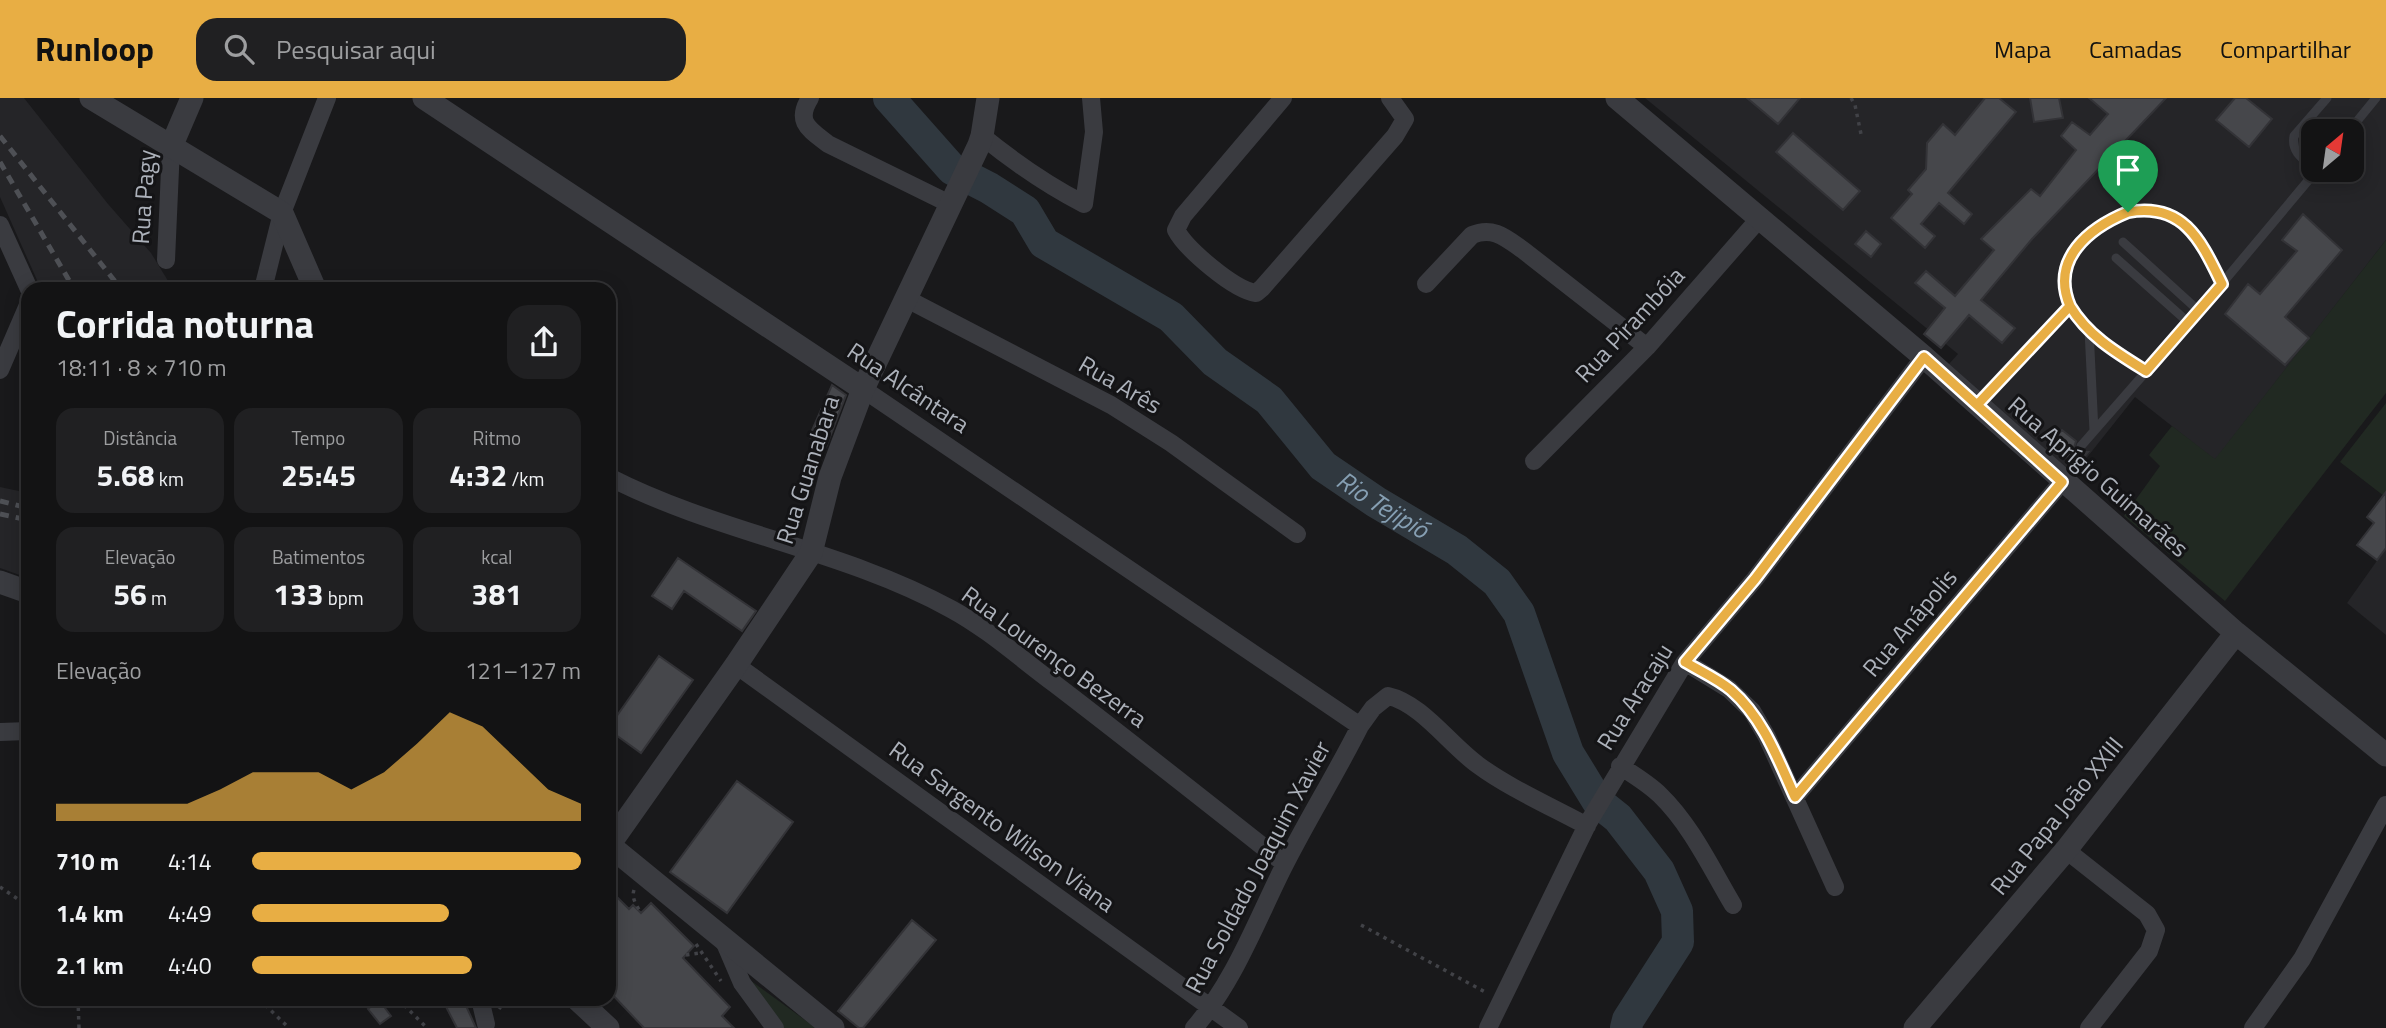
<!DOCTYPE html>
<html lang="pt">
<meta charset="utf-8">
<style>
body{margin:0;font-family:"Titillium Web",sans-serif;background:#202022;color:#f1f3f6;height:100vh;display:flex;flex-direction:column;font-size:26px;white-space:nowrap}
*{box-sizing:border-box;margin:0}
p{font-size:23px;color:#9d9ea0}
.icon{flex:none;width:38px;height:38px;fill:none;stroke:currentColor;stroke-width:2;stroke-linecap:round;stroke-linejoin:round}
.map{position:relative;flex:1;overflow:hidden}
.details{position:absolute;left:21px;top:184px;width:595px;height:724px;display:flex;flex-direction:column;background:#131314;border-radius:21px;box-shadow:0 4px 18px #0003,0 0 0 2px #323234}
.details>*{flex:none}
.needle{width:46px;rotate:29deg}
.controls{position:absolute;left:2301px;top:21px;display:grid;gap:14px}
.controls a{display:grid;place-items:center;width:63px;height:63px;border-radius:14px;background:#131314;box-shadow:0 4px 18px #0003,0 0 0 2px #323234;font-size:35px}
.pin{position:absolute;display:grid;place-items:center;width:60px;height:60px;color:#fff;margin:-72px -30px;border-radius:50% 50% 50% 0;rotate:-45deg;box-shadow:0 0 7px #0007}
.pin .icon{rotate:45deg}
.round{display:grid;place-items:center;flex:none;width:74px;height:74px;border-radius:21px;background:#202022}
.overview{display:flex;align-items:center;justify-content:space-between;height:119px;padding:0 35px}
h1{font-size:38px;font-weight:700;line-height:52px}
.stats{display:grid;grid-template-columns:repeat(3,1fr);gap:10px;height:119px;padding:7px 35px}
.stats div{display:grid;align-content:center;border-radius:18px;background:#202022;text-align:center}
.stats b{font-size:30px;font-weight:700}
.stats small{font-size:19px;font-weight:400}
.stats p{font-size:19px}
.chart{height:196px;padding:14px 35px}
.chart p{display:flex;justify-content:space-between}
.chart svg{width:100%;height:126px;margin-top:7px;fill:#e8ae44;opacity:.7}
ul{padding:0 35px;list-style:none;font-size:23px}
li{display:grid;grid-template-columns:112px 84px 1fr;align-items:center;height:52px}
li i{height:18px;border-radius:9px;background:#e8ae44}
header{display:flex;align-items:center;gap:42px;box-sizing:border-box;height:98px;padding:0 35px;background:#e8ae44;color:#111}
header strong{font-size:33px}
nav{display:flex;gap:38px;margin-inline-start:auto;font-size:24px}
.search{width:490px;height:63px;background:#202022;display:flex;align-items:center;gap:18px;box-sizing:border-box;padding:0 24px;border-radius:21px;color:#9d9ea0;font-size:26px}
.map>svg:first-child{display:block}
.built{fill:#252528;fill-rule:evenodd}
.green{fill:#212922}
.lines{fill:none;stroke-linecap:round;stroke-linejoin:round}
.river{stroke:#30383f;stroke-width:32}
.building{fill:#46474b;stroke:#333337;stroke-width:2}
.path{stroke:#414247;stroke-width:3.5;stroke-dasharray:3.5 5;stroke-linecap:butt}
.service{stroke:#3a3b40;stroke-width:9}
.minor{stroke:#3a3b40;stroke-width:18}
.tertiary{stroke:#3a3b40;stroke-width:23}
.rail{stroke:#4e5055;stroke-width:5;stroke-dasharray:9 7;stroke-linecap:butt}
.route-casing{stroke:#fff;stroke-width:14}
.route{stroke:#e8ae44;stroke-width:9}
.labels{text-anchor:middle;stroke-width:6;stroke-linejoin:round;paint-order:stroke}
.street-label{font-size:24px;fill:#acb1ba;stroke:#141416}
.water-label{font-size:26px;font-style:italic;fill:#869fb3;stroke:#141416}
</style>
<header>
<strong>Runloop</strong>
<div class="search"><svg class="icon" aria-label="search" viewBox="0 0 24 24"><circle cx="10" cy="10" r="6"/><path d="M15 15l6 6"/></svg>Pesquisar aqui</div>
<nav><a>Mapa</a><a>Camadas</a><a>Compartilhar</a></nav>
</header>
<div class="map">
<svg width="2386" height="930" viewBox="0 0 2386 930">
<rect width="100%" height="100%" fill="#19191b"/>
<path class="built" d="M0 0H24L108 106 151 155 173 191H41L0 99Z
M1645 0H2386V142L2215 362 2135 299 2073 377 1948 267 1958 256ZM2314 33H2352V72H2314Z
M0 389 28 395V480L0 470Z
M2386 450V537L2347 505Z"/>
<path class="green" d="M2386 142V295L2225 503 2124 418 2160 368 2149 357 2172 328 2215 361Z
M2386 305V395L2384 398 2340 364Z
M747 880 816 930H780Z"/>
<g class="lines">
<path class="river" id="s1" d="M889 0 952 71 989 90 1025 113 1044 145 1171 219 1215 264 1269 302 1323 368 1376 404 1457 452 1497 484 1519 515 1568 655 1598 704 1618 720 1659 773 1677 813 1678 844 1628 922 1626 930"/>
</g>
<path class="building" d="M1747 0H1800L1778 26Z
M1985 0H1999L2016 14 1948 95 1972 116 1964 126 1939 105 1921 126 1935 138 1925 150 1891 120 1912 96 1908 92 1926 71 1927 45 1943 26 1955 37Z
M2030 0H2059L2063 20 2034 24Z
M2089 0H2166L2032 141 1981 202 2015 230 2002 245 1969 217 1941 250 1924 236 1945 210 1915 185 1926 173 1955 198 1994 152 1981 141 2031 91 2040 98 2076 52 2061 38 2072 24 2090 37 2108 16Z
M2235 0H2246L2272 21 2249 49 2216 22Z
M1793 35 1860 93 1843 112 1776 54Z
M2303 116 2342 152 2285 219 2309 240 2285 267 2225 216 2248 186 2260 196 2297 153 2282 142Z
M1866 133 1881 146 1871 159 1855 146Z
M832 287 846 297 826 349 809 339Z
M2062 332 2076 343 2074 350 2077 354H2088L2076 368 2049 346Z
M2386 394V450L2377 462 2357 447 2374 425 2367 419Z
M678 460 756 513 742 533 684 493 672 511 652 498Z
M659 558 693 582 641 655 609 632V629Z
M737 683 793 724 727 815 670 774Z
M609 791 629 811 633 807 641 815 651 805 694 848 683 860 730 909 722 918 734 930H644L609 893Z
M912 822 936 842 863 930H859L838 913Z
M442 901H463L476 930H457Z
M379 902 391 918 380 926 368 911Z"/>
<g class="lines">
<path class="path" d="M1851 0 1855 7 1861 36
M0 789 28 808
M634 792C631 800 637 808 641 815
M1361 827 1487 895
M696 846 721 883
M686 857 700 855
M78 901 79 930
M259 901 289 930
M398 901 427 930
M499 911 506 901"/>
<path class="service" d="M2349 33 2376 0
M2314 70C2303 61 2291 54 2294 38L2327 0
M2123 144 2199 213
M2116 160 2189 225
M2089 232 2094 333
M2146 273C2118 256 2080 236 2068 203 2062 187 2065 166 2074 151 2090 126 2134 104 2163 113 2194 122 2209 161 2222 186
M1978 306 2070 208
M2081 348 2199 213 2317 72"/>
<path class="minor" d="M810 0C795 24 809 31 828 46L952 107
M1283 0 1183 118 1176 132C1186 151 1234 192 1256 195L1262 190 1395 38 1405 21 1390 0
M982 38C1014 64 1047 87 1084 106L1094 34 1091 0
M0 127 29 191
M166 162 171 49
M1426 186 1472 137C1493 128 1506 140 1523 152L1647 249
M263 191 282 115 327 0
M907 201 1111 307 1171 345 1297 436
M0 272 28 207
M863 291 1360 628
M1534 363 1647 249 1759 121
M609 379C718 435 844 452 951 511 988 531 1021 561 1055 586 1132 645 1209 706 1285 766
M1685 564 1729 591 1752 613 1767 639 1835 789
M736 567 1239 930
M0 634 28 633
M1620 668C1634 677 1649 686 1660 697 1691 727 1711 770 1733 807
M1795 699 2062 384
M2066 752 2147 816 2156 832 2149 853 2089 930
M724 843 742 885 775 930
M480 901 486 926
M1194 930C1234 884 1256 824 1283 770 1307 722 1336 676 1360 628L1373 610 1388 598C1421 605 1450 647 1478 667 1509 690 1552 709 1587 728
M1488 930 1588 725 1685 564 1755 481 1924 259
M2253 930 2302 861 2386 707"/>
<path class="tertiary" d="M91 0 282 115 315 191
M424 0 863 291
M1617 0 1924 259 2236 535 2386 657
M171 49 192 0
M0 484 28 494
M609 747 736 567 811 455 830 379 863 291 979 47 982 38 988 0
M609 747 833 930
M577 901 608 930
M1915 930 2066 752 2236 535"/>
<path class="rail" d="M0 38 121 191
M0 64 74 191
M0 403 28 410
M0 416 28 422"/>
</g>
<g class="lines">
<defs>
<path id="route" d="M2128 114C2089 130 2050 161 2070 208L1977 307 1924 259 1755 481 1685 564C1700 573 1718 581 1731 592 1763 620 1778 661 1795 699L2062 384 1977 307 2070 208C2088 238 2117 255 2146 273L2222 186C2201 143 2184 104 2128 114"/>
</defs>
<use href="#route" class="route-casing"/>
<use href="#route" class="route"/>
</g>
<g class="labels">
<g class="street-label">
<text transform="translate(144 99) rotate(-86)" y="8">Rua Pagy</text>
<text transform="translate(1630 227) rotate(-47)" y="8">Rua Pirambóia</text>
<text transform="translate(1120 287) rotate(30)" y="8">Rua Arês</text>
<text transform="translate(908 290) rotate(34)" y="8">Rua Alcântara</text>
<text transform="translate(808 372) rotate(-72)" y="8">Rua Guanabara</text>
<text transform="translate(2098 379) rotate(41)" y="8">Rua Aprígio Guimarães</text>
<text transform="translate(1910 525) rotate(-50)" y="8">Rua Anápolis</text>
<text transform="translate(1054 559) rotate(36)" y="8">Rua Lourenço Bezerra</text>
<text transform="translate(1635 599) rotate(-58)" y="8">Rua Aracaju</text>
<text transform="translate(2057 718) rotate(-51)" y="8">Rua Papa João XXIII</text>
<text transform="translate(1002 729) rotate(36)" y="8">Rua Sargento Wilson Viana</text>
<text transform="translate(1258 769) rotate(-62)" y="8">Rua Soldado Joaquim Xavier</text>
</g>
<g class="water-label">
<text dy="9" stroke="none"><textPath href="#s1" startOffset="649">Rio Tejipió</textPath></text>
</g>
</g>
</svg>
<div class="controls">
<a><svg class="needle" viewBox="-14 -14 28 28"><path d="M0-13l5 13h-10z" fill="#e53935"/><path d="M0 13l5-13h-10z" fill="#9d9ea0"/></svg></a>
</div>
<div class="pin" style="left:2128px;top:114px;background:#1e9e55"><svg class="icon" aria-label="arrive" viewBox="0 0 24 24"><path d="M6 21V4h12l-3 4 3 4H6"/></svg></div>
<section class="details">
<div class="overview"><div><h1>Corrida noturna</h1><p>18:11 · 8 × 710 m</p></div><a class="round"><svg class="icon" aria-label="share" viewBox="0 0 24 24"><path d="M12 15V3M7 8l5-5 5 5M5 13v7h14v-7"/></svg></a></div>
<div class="stats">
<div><p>Distância</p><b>5.68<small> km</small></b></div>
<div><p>Tempo</p><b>25:45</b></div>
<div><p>Ritmo</p><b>4:32<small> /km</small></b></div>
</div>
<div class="stats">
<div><p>Elevação</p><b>56<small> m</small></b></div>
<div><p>Batimentos</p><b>133<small> bpm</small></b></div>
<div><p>kcal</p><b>381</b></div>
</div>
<div class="chart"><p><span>Elevação</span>121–127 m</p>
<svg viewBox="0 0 160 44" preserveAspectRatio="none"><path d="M0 44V38L10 38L20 38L30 38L40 38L50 33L60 27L70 27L80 27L90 33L100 27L110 17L120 6L130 11L140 22L150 33L160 38V44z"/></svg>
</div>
<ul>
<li><b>710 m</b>4:14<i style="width:100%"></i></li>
<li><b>1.4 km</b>4:49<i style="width:60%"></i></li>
<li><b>2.1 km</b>4:40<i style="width:67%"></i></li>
</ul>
</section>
</div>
